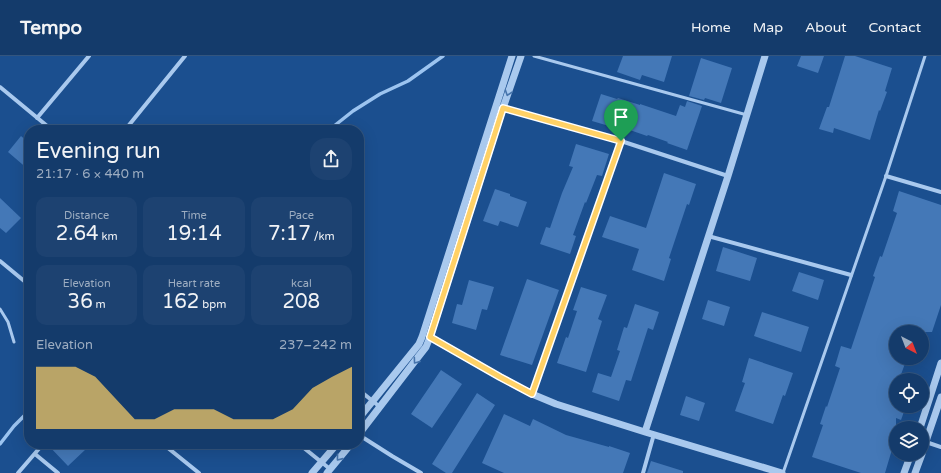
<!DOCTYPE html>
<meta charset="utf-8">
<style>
body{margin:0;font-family:"Varela Round",sans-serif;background:#1d4271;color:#f1f3f6;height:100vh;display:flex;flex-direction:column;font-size:15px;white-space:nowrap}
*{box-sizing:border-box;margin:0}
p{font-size:13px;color:#9dadc1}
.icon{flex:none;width:22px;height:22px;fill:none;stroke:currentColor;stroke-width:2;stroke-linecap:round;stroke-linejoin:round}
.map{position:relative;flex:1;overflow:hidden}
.side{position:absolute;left:24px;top:69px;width:340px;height:324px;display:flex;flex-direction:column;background:#143b6b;border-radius:16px;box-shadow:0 4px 16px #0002,0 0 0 1px #33557e}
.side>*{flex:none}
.needle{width:26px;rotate:138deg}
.tools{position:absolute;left:889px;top:269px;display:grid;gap:8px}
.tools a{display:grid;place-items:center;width:40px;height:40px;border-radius:50%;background:#143b6b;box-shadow:0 4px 16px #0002,0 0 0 1px #33557e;font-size:20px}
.pin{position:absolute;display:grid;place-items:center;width:34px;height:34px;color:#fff;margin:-41px -17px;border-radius:50% 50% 50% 0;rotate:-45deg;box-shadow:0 0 4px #0007}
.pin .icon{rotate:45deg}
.round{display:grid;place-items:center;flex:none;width:42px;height:42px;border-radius:16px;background:#1d4271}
.headline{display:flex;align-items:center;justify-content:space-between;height:68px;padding:0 12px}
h1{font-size:22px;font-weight:600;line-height:30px}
.figures{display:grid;grid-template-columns:repeat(3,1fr);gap:6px;height:68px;padding:4px 12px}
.figures div{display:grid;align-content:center;border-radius:10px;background:#1d4271;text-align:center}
.figures b{font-size:20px;font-weight:600}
.figures small{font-size:11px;font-weight:400}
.figures p{font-size:11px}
.chart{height:112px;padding:8px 12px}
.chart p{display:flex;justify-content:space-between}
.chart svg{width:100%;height:72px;margin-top:4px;fill:#ffd166;opacity:.7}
header{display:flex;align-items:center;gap:24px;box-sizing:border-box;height:56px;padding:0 20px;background:#143b6b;border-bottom:1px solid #33557e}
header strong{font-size:19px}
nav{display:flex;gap:22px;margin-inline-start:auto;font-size:14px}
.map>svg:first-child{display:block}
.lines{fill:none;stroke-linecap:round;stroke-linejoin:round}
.stream{stroke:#9cc4f0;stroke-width:3.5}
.building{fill:#4478b7}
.service{stroke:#a9c9ee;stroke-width:3}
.minor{stroke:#a9c9ee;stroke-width:4}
.tertiary{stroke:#a9c9ee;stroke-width:7}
.oneway{stroke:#4674ac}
.route-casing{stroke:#fff;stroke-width:8}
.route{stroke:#ffd166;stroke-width:5}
</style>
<header>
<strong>Tempo</strong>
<nav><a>Home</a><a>Map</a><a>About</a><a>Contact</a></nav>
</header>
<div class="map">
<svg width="941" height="417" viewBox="0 0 941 417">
<rect width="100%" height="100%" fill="#1b4f8f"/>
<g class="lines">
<path class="stream" d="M329 74 353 55 380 38 408 25 443 0
M0 388 14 370 29 355"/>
</g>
<path class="building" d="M623 0H672L664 26 642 19 640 24 617 16Z
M801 0H824L818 17 797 10Z
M845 0H855L892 12 885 35 887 36 880 55 879 54 870 84 834 72 833 77 819 73 827 51H829Z
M701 2 732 12 721 47 705 42 704 44 689 40Z
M601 38 617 43 618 42 640 49V48L676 60 680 49 685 51 687 45 702 50 687 94 667 87 668 86 648 79 647 80 627 73 626 75 592 65Z
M21 80 29 87V114L8 96Z
M576 88 609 98 602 120 597 119 586 147 585 146 573 179 576 180 570 198 540 188 546 171 550 172 562 137 573 111 569 110Z
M664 117 696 128 689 149 687 148 669 202 671 203 664 225 632 214 639 193 602 181 610 160 646 172Z
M495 133 510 138V140L527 146 518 171 500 165 498 170 483 165Z
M899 135 941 149V249L932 276H896V302H907L899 324H896V350H906L901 364 896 362V380L885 417H861L812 401 823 369 820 368 826 350 827 351 840 312 835 310 841 290 851 293 875 221 873 220 880 200 882 201 897 157 893 155Z
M0 142 21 162 6 177 0 172Z
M723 191 757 202 750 225 716 215Z
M799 216 824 224 818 244 792 235Z
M527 223 559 234 532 309 500 299Z
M469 224 494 231 487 254 482 253 476 274 452 267 457 248 462 249Z
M581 231 607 239 598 263 602 265 586 316 557 307 566 281 568 282 577 255 573 254Z
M708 244 730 251 724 270 702 263Z
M635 248 659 256 653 274 648 272 631 325 626 324 619 345 592 336 598 317 611 321 620 295 617 294 624 271 627 272Z
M762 256 809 271 801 296 754 280Z
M749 302 793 317 785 340 783 339 773 368 735 355 745 327 742 326Z
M441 314 462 328 432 372 411 358Z
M477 337 495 349 452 417H446L432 408Z
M686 340 705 347 699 365 680 359Z
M504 358 530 370 533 363 566 379 609 391V390L630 397 623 417H504L482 407Z
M47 388H81L86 393 68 410Z
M651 405 683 415V417H647Z"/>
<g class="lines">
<path class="service" d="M534 0 747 59
M0 253 8 266 14 286
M783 417 886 120 925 0"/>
<path class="minor" d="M0 31 52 74
M503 52 621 85 728 120
M37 62 89 0
M125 74 185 0
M886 120 941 136
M708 180 851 219
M0 205 29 229
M359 334 380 351
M532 338 621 85
M359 379 392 400 421 417
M926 386 941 391
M163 388 199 417
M299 388 330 413
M35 398 58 417
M18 417 43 388
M643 417 654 378"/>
<path class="tertiary" d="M430 281 500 321 532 338 556 348 645 376 782 417
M359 362 419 288 422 281 512 0
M920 372 941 307
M645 376 728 120 765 0
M359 378 415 305 426 291 430 281 503 52 521 0
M922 397 941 341
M312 417 337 388
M327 417 351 388
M904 417 911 398
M915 417 922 398"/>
</g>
<defs><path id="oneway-chevron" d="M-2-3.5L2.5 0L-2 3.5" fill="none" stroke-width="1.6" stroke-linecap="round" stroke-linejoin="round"/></defs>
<g class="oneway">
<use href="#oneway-chevron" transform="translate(508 37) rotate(109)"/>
<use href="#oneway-chevron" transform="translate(416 305) rotate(126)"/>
<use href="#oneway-chevron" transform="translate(339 402) rotate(129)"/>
</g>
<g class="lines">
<defs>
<path id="route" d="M503 52 621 85 532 338 500 321 430 281Z"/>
</defs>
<use href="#route" class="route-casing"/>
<use href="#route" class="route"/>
</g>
</svg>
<div class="tools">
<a><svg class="needle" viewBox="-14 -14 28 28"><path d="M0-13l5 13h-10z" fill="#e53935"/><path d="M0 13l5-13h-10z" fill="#9dadc1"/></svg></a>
<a><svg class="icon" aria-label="locate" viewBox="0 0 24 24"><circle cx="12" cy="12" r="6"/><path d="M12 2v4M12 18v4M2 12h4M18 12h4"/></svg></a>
<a><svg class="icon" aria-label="layers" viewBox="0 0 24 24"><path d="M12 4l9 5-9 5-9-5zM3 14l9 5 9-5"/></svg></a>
</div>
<div class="pin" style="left:621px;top:85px;background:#1e9e55"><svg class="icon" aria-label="arrive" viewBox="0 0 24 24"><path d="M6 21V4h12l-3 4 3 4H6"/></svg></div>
<section class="side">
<div class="headline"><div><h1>Evening run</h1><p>21:17 · 6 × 440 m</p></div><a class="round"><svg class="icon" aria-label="share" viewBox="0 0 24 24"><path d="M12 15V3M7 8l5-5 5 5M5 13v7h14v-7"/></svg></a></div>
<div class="figures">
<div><p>Distance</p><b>2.64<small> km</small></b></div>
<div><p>Time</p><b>19:14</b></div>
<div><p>Pace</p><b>7:17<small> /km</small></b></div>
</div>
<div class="figures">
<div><p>Elevation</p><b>36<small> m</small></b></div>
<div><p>Heart rate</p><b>162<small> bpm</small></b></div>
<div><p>kcal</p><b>208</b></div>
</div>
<div class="chart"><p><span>Elevation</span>237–242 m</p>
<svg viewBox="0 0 160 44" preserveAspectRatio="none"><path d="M0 44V6L10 6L20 6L30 12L40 25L50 38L60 38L70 32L80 32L90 32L100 38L110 38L120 38L130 32L140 19L150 12L160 6V44z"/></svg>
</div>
</section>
</div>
